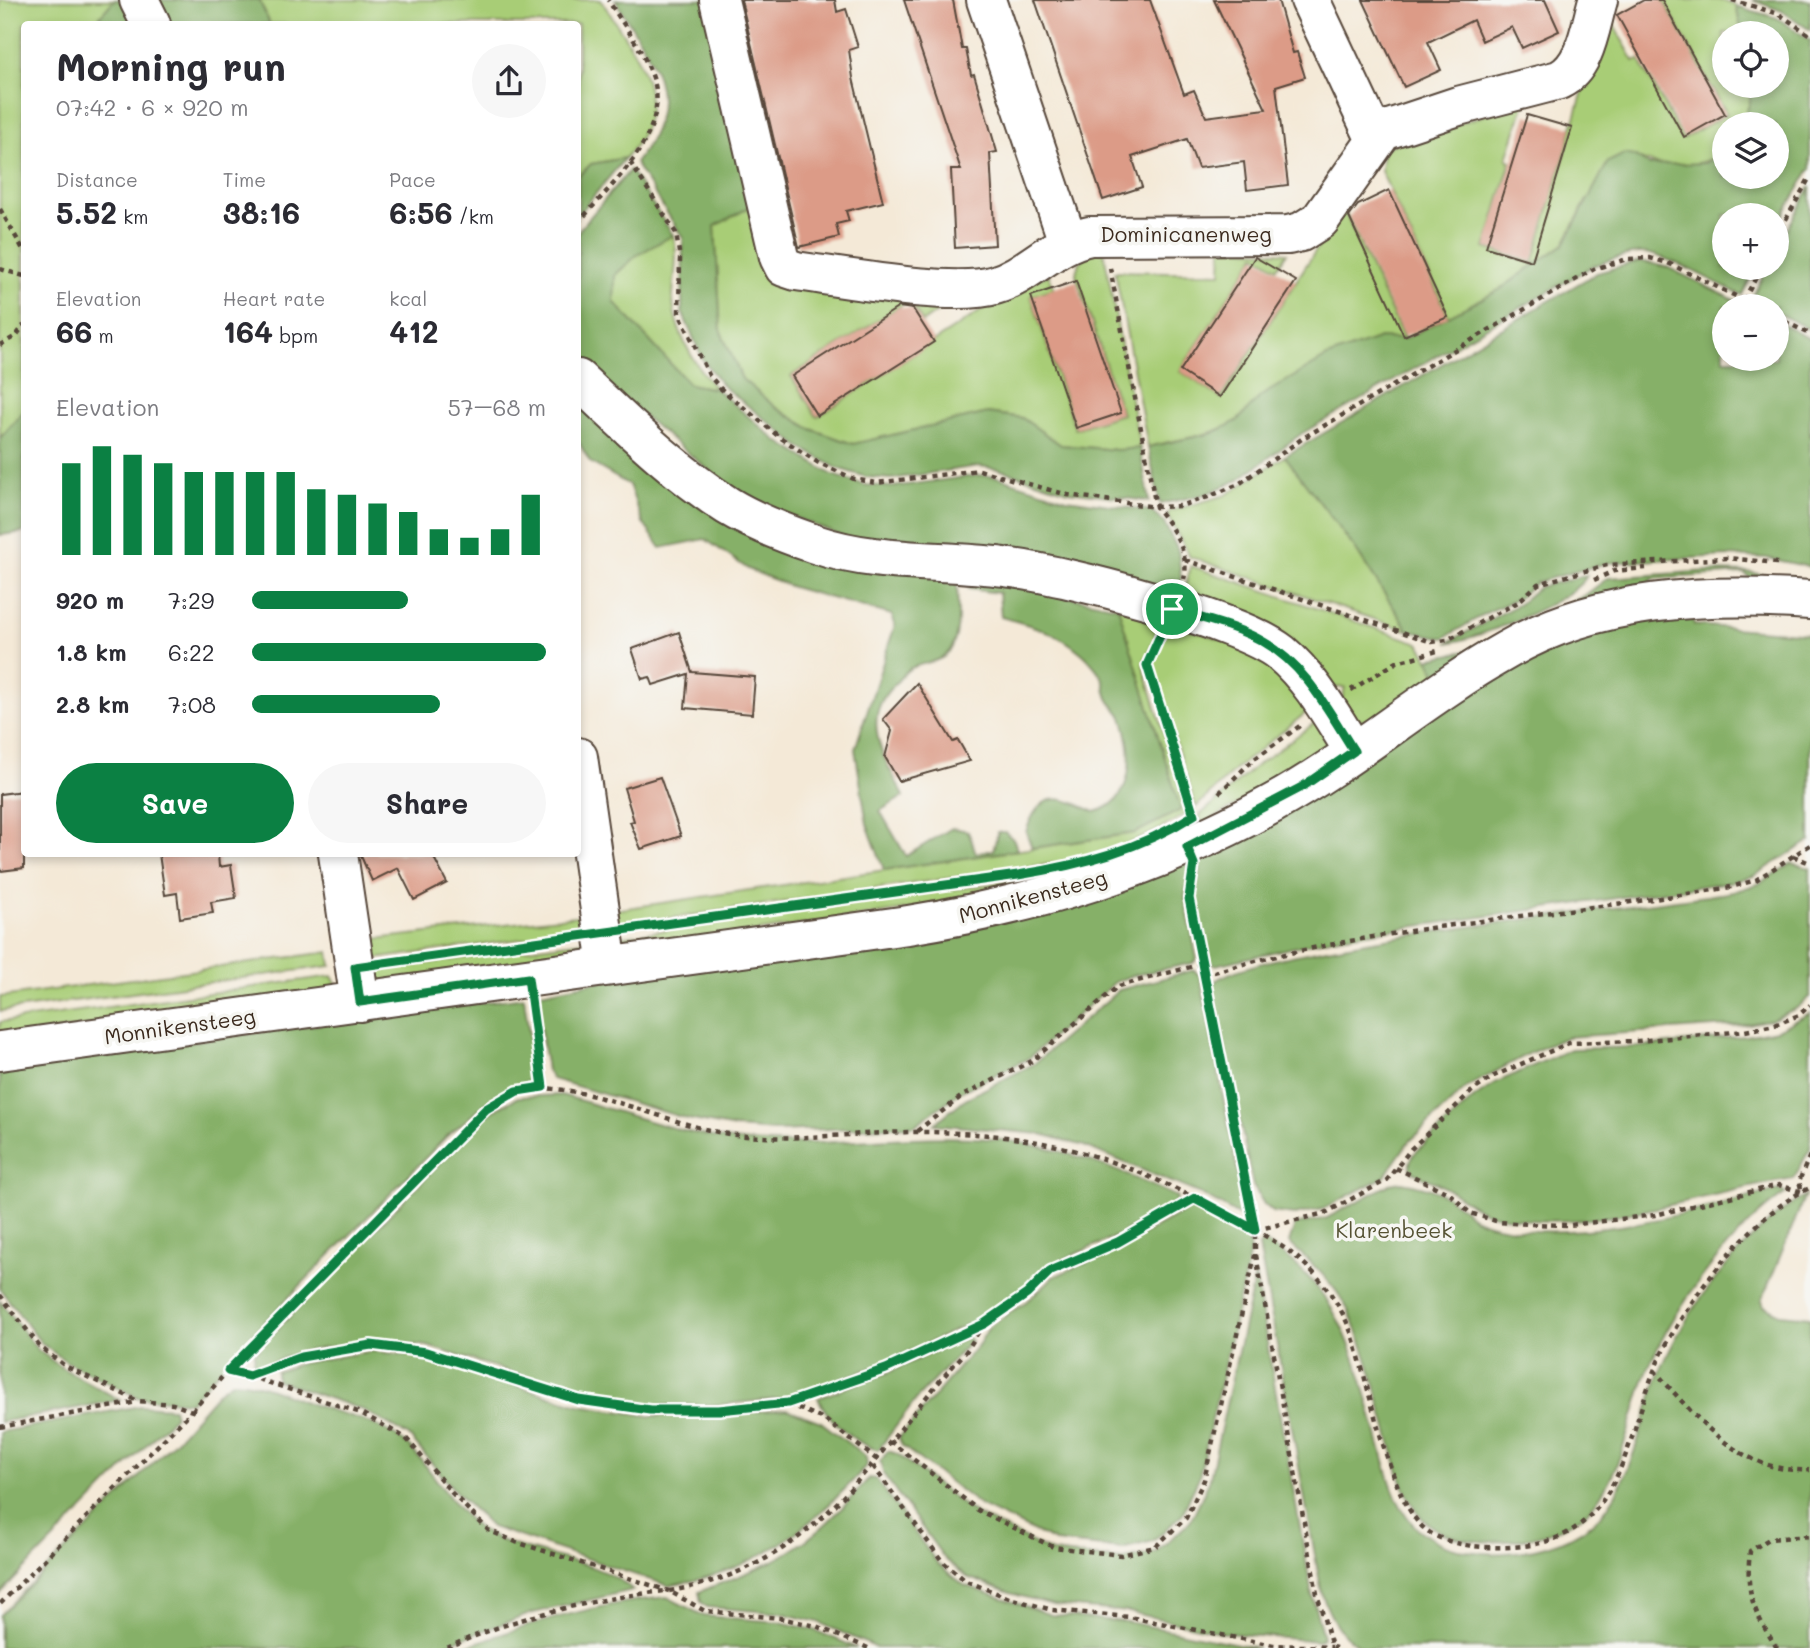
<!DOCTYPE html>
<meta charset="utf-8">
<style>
body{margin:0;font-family:Mali,sans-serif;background:#f7f7f7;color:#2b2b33;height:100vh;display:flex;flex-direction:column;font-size:26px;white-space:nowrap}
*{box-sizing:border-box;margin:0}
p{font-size:23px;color:#7c7c81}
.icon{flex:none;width:38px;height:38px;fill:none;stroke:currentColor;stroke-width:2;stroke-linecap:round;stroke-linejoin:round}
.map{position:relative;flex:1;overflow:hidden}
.side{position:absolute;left:21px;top:21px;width:560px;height:836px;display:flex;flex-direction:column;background:#fff;border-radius:7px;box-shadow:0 4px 10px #0003}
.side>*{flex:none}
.controls{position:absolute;left:1712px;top:21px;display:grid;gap:14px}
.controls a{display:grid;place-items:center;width:77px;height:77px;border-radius:50%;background:#fff;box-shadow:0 4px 10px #0003;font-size:35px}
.pin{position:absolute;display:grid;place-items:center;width:60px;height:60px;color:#fff;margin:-30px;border:4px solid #fff;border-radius:50%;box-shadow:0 2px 7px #0007}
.round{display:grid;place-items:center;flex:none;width:74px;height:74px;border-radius:37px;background:#f7f7f7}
.headline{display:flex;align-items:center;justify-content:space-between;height:119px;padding:0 35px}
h1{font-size:38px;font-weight:700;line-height:52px}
.stats{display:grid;grid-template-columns:repeat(3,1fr);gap:10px;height:119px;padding:7px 35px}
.stats div{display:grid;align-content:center}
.stats b{font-size:30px;font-weight:700}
.stats small{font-size:19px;font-weight:400}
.stats p{font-size:19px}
.chart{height:196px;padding:14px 35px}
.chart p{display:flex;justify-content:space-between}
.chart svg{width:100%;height:126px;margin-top:7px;stroke:#0b8043;stroke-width:6}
.primary-button{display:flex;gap:14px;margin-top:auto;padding:14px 35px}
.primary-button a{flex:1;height:80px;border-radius:42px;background:#0b8043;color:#fff;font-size:28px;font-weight:700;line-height:80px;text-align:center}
.primary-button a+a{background:#f7f7f7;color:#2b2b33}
ul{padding:0 35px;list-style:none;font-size:23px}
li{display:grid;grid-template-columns:112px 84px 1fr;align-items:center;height:52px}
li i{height:18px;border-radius:9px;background:#0b8043}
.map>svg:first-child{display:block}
.green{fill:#a8cd76;stroke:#727c4a;stroke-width:2}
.forest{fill:#86b067;stroke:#606d42;stroke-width:2}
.building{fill:#dc9b87}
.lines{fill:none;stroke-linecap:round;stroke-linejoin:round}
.minor-casing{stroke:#57473a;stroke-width:42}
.path{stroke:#57473a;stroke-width:4.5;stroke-dasharray:5 5;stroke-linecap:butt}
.minor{stroke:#fff;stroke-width:38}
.route-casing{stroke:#fff;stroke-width:14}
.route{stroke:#0b8043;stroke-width:9}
.labels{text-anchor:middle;stroke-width:7;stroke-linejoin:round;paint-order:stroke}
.street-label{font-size:21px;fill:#3b2a1e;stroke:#f6f6f2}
.park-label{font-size:21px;fill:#565334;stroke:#f6f6f2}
</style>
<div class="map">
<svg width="1810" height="1648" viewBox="0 0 1810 1648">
<rect width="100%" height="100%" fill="#f6f6f2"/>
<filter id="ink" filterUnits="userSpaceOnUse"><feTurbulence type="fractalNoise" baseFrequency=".0143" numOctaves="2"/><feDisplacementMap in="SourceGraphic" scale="14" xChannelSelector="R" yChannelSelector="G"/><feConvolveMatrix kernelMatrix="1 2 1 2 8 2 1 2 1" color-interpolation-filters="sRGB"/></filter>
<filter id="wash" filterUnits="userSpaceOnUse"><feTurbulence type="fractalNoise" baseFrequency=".00686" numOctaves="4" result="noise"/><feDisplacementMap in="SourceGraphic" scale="28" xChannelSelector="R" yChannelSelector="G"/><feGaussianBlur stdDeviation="1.57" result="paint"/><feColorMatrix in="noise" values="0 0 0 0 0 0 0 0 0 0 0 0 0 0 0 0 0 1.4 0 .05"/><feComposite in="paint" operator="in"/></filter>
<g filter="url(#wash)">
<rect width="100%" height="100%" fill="#f4e9d7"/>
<path class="green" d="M0 0H124L135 24H24V523L0 526Z
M259 0H601C634 52 678 101 625 158L591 164 578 177V24H270Z
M1663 0H1721L1736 6 1742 33H1724V86H1750V102L1742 124H1724V152C1701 168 1658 170 1635 156L1586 201 1564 244 1499 290 1449 318 1381 171 1383 148 1525 102 1507 159 1511 161 1485 248 1533 263 1606 11 1634 61 1639 59 1683 139 1727 114Z
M757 203 772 268 944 307 923 322 908 301 791 376 817 417 1021 285 1049 275 1054 288 1031 296 1075 429 1122 414 1076 275C1077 258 1089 254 1103 247L1140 448 1117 450 1061 445 1022 418 988 413 853 444 811 429 775 407 742 379 721 332 715 226Z
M1343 208 1404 339C1333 337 1292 390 1235 422 1209 437 1177 439 1148 447L1115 271 1221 273 1222 247 1287 253 1277 268 1256 255 1180 371 1221 398Z
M673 235C679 255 674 275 673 295 672 327 695 367 716 389L689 384 614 302 615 275 637 255Z
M1285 456 1356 550 1409 631 1190 557 1167 515 1170 511 1226 495Z
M1191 566 1419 643 1439 677 1371 721 1356 720 1341 703 1345 687 1333 688 1182 598Z
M1118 607 1162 621 1143 665 1188 812C1152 838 1106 853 1063 862L609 927 607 911 1135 833 1180 810Z
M1170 623 1226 641 1287 677 1307 712 1237 768 1196 807 1151 666Z
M1319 720 1327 745 1323 755 1203 824 1199 816 1257 765Z
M1192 822 1195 827 1099 868 974 900 612 952 610 938 1045 876C1098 865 1146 850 1192 822Z
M593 914 595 929 361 961 357 941Z
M597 939 599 954 367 987 365 972Z
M329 952 331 966 0 1011V997Z
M332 976 340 991 0 1038V1022Z"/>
<path class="forest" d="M114 0H126L137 24H98L100 16Z
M154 0H259L270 24H166Z
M615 0H708L757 203 715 226 721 332 742 379 775 407 811 429 853 444 988 413 1022 418 1061 445 1117 450 1140 448 1149 501 1068 491 998 469 979 466 891 479 866 477 837 468 800 447 724 387 703 360 682 312 683 238 635 163C687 98 651 59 615 0Z
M1752 0H1810V30L1782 11Z
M1736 6 1777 18 1810 40V169L1776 227V215H1724V268H1756L1742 295C1716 284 1665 253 1641 253 1625 253 1608 261 1593 266L1301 434 1238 480 1206 494 1160 504 1148 447 1213 433 1237 421 1261 396 1327 357 1380 338 1404 339 1499 290 1564 244 1608 162 1624 154 1635 156 1649 165 1705 163 1724 152V177H1776V124H1742L1750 102V86H1776V33H1742Z
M625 158 578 215V177L591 164Z
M630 170 673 235 637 255 615 275 614 302 689 384 716 389 776 440 833 475 865 485 892 487 980 475 998 477 1067 499 1151 511 1163 521 1178 550 1181 577 1175 596 860 543 740 496 578 362V231Z
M1810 187V330L1776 312V306H1764L1751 299 1767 268H1776V250Z
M1640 261 1667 267 1747 306H1724V359H1776V321L1810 339V567L1767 558 1727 556 1607 563 1537 582 1517 599 1488 612 1444 638 1409 631 1356 550 1285 456 1597 273Z
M578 399 692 498 957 581C957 601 961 626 953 645 945 663 929 661 913 667 906 669 899 680 894 685 858 719 885 761 904 796L880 811 906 856 952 828 968 831 976 853 993 850 998 832H1005L1014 840 1017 850 884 870 867 824 855 749 895 625 892 615 792 587 748 569 705 539 661 548 643 523 629 485 590 462 578 441Z
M24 411V532L0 535V438Z
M1708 571 1748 572 1805 583 1754 582 1744 573 1653 579 1641 591 1439 677 1428 659 1472 650 1584 596 1608 578Z
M1587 575C1578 599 1473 641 1447 643L1519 604 1539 587Z
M974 578 1118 607 1181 810 1135 833 1032 848 1026 832C1040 788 1061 796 1095 812 1136 802 1134 749 1122 717 1119 710 1112 706 1109 700 1105 694 1106 686 1103 679 1098 670 1087 657 1079 651 1056 631 1030 625 1001 617L999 593 969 589Z
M1692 611 1694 625 1810 634V841L1754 876 1730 882 1339 937 1216 965 1206 961 1194 897 1200 872 1198 861 1475 683 1562 638Z
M1792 863 1810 868V997L1797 1008 1773 1019 1744 1025 1567 1037 1530 1053 1467 1087 1407 1144 1384 1177 1323 1209 1294 1215 1273 1212 1264 1204 1253 1186 1212 984C1244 945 1656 906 1733 892L1758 884Z
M1184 864 1190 866 1185 898 1197 959 1193 963 1130 976 1115 982 1029 1058 960 1092 914 1126 775 1131 735 1128 688 1119 552 1079 547 1071 535 994Z
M1194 970 1200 976 1246 1216H1240L1201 1194 1084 1146 1041 1134 934 1124 965 1099 1034 1064 1119 990Z
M524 997 535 1079 497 1094 446 1137 243 1344 190 1402 139 1398 67 1362 42 1344 0 1289V1067Z
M1810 1013V1148L1794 1179C1696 1193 1601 1235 1500 1216 1472 1211 1456 1190 1430 1180 1415 1174 1402 1170 1415 1153L1474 1098 1497 1082 1571 1049 1639 1047 1745 1036 1777 1030Z
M561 1095C623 1112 686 1137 751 1142 831 1148 911 1132 990 1139 1056 1144 1117 1169 1177 1197L1176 1202 1115 1237 1048 1266 1023 1290 984 1317 883 1364 786 1398 718 1405H650L581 1394 427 1346 371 1340 300 1352 253 1369 255 1352 489 1113 518 1097Z
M1401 1182C1416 1184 1434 1189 1447 1197 1469 1211 1467 1219 1497 1226 1583 1245 1694 1211 1778 1190L1786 1193C1727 1234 1668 1314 1644 1380 1630 1421 1621 1473 1592 1507 1560 1544 1456 1557 1422 1518 1402 1495 1397 1464 1389 1436 1377 1394 1367 1349 1348 1310 1335 1284 1311 1262 1289 1243L1295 1225 1327 1218 1390 1184Z
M1805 1196 1762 1300 1764 1306 1780 1314 1810 1317V1648H1367C1342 1641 1330 1618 1322 1594L1259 1246 1264 1242C1343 1287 1358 1365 1380 1446 1387 1470 1392 1494 1406 1515 1443 1572 1559 1560 1601 1515 1630 1483 1643 1419 1658 1378 1680 1315 1747 1229 1805 1196Z
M1196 1205C1221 1218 1249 1222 1250 1252L1199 1477 1182 1515 1153 1541 1122 1549 1055 1542 981 1506 902 1446 899 1438 979 1344 989 1327 1031 1298 1053 1277 1121 1247Z
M1255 1275 1312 1595 1323 1637 1318 1641 1225 1633 1129 1612 1053 1605 1010 1593 967 1577 945 1559 884 1475 880 1462 888 1451 897 1454 974 1513 1052 1552 1122 1560 1156 1552 1190 1522 1209 1482Z
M0 1301 37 1349 62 1368 120 1400 0 1422Z
M967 1337 971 1341 919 1396 878 1450C854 1443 828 1420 818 1398L887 1373Z
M372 1351 424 1357 579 1405 649 1416 719 1415 787 1409 821 1422 866 1457 867 1465C810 1530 756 1571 669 1586L491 1527 455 1491 409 1436 363 1410 276 1380V1372L302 1363Z
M233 1381C264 1382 286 1396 314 1405 344 1415 377 1421 403 1441 430 1463 458 1520 489 1535 533 1557 598 1558 633 1590L533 1613 435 1648H0V1615L176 1440 219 1391Z
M140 1406 173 1408 175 1416 0 1594V1432Z
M869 1478 876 1479 938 1564 964 1585 1051 1615 1128 1622 1258 1648H877L818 1622 781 1613 707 1607 701 1602 699 1592C733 1578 768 1567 798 1546 825 1528 848 1502 869 1478Z
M667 1597 704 1616 780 1622 814 1630 857 1648H460C528 1625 596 1603 667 1597Z"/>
<g id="blocks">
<path class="building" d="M741 0H835L837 12 846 9 858 47 849 50 853 78 883 202 846 211 849 221 836 224 839 237 799 247Z
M904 0H953L962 49H966L971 75 974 74 997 152 990 153 995 245 955 248 951 170H961Z
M1035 0H1150L1184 94 1194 90 1206 117 1266 109 1214 0H1278L1293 53 1297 52 1305 77 1276 86 1288 185 1247 190 1244 162 1198 168 1187 139 1132 157 1142 187 1103 200Z
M1363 0H1545L1559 31 1522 48 1512 27 1482 41 1473 20 1428 42 1441 70 1404 87Z
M1644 0H1662L1725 114 1684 137 1617 15Z
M1527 115 1572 128 1532 261 1486 247Z
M1389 190 1448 317 1404 336 1349 217 1358 205Z
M1255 257 1296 281 1220 397 1180 371Z
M1076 281 1121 413 1076 428 1031 296Z
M899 307 913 309 934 342 817 416 792 376Z
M679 632 692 672 755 677 752 714 685 708 688 674 653 685 650 677 642 679 632 649Z
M917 683 953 742 958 740 970 761 899 781 885 757 892 731 883 719Z
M660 777 681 836 641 849 630 822 634 821 624 788Z
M24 791V868L0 871V794Z
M159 854H218L219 867 231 865 236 898 211 902 213 913 180 918 177 893 165 895Z
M360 854H432L447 883 414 900 398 868 372 881Z"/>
</g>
</g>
<g filter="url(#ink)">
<use href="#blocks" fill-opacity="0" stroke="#57473a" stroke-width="2"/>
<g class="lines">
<defs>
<path id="minor" d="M139 0 151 24
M719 0 779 257 784 267 796 271C842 277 954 298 995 285 1029 275 1053 243 1090 236L1288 235 1301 232 1320 220 1383 131 1458 106 1559 80C1586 67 1590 27 1598 0
M986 0 1068 242
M1310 0 1375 138
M578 379C625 423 673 471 728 506 754 522 786 534 815 544 877 565 940 559 1004 567 1060 573 1241 620 1281 653 1312 679 1332 717 1354 751
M578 757 608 966
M338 854 360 1002
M0 1051 908 925C1039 904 1156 868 1272 804 1354 759 1425 696 1507 650 1599 597 1707 593 1810 600"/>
</defs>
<use href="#minor" class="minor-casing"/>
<path class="path" d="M1732 0 1779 14 1810 35
M630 162 676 233 680 259 679 313 709 375 720 388 778 436 817 462 854 479 876 483 979 470 1068 495 1156 507 1180 506 1208 497 1239 484 1303 438 1594 269 1627 259 1650 258 1668 263 1756 306
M0 209 24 251
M578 223C610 185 674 132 652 75 642 49 623 24 608 0
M1776 237 1810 177
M1110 268 1156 507C1171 525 1191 554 1184 579
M0 269 24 276
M1744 300 1761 268
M1776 317 1810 334
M0 345 16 336 24 325
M1185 560 1432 642 1447 640 1518 602 1538 584 1607 565 1727 558 1778 563
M1594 580 1614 571 1646 568
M1160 635 1147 665 1192 809
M1351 690 1397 662 1441 650
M1219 793 1253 760 1301 725
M1793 856 1810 863
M1204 975C1376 924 1555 917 1731 887L1756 880 1810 845
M533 1010 543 1087
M917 1131 962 1096 1032 1061 1118 986 1202 964
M1396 1168 1450 1194 1470 1213 1499 1222 1529 1224 1570 1225 1655 1215 1779 1185 1802 1192 1799 1181 1810 1155
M1256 1230 1325 1213 1387 1180 1411 1149 1471 1092 1494 1076 1569 1043 1638 1041 1745 1031 1775 1025 1799 1015 1810 1005
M1256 1255 1317 1594 1332 1647 1336 1648
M0 1295 40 1347 65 1366 138 1401 173 1404 192 1411 0 1604
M1654 1370C1697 1418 1739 1474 1810 1470
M228 1371 249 1376 301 1357 371 1345 426 1352 579 1400 650 1410H719L788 1403 886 1369 984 1324
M249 1376 361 1413 406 1438 452 1493 488 1530 516 1542 669 1591
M789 1404 824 1419 876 1459
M192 1411 248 1348 486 1109C498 1101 510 1092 525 1090 581 1079 674 1128 736 1135 797 1142 859 1132 920 1132 1037 1132 1116 1155 1219 1211 1247 1226 1277 1240 1301 1261 1323 1280 1340 1304 1351 1332 1369 1379 1389 1507 1429 1532 1453 1548 1495 1549 1523 1546 1619 1536 1626 1443 1654 1371 1677 1312 1751 1213 1810 1188
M0 1427 137 1402
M890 1441 978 1510 1053 1547 1121 1555 1155 1547 1186 1518 1204 1480 1255 1255V1230L1248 1189 1190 898 1193 878
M873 1466 942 1561 966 1581 1009 1598 1052 1610 1129 1617 1273 1645 1332 1647
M447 1648C510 1618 596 1598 665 1591
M868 1648 816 1626 780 1618 705 1611 669 1591C821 1567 868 1458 962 1356 972 1346 977 1330 987 1322 999 1312 1013 1304 1026 1295 1035 1287 1043 1276 1053 1270 1074 1258 1096 1252 1117 1243 1144 1230 1169 1213 1195 1198
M1777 1648C1754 1612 1745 1595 1750 1551L1769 1539 1810 1536"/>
<use href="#minor" class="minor"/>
</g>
</g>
<g class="lines" filter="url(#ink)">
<defs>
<path id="route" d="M1172 609C1202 619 1237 626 1264 642 1306 666 1329 712 1354 751L1302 787 1187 847 1194 864 1189 898 1255 1230 1195 1198 1118 1242 1050 1271 1027 1294 984 1324 886 1369 788 1403 719 1410H650L579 1400 426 1352 371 1345 301 1357 249 1376 228 1371 486 1109 517 1091 543 1087 528 978 360 1002 355 967 1018 875C1081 865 1141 849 1194 815L1147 665Z"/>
</defs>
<use href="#route" class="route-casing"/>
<use href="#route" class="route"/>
</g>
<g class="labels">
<g class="street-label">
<text x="1186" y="242">Dominicanenweg</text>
<text transform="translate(1033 897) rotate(-15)" y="7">Monnikensteeg</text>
<text transform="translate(180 1027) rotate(-8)" y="7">Monnikensteeg</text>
</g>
<g class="park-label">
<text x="1394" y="1238">Klarenbeek</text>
</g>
</g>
</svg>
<div class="controls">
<a><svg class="icon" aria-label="locate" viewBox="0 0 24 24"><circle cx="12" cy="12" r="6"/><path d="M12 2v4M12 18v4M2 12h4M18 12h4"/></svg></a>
<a><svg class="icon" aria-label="layers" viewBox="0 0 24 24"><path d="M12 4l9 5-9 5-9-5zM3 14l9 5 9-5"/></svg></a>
<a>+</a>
<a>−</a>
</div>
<div class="pin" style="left:1172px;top:609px;background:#1e9e55"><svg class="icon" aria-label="arrive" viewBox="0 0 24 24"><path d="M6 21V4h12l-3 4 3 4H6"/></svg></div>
<section class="side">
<div class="headline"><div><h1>Morning run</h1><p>07:42 · 6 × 920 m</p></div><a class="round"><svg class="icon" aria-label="share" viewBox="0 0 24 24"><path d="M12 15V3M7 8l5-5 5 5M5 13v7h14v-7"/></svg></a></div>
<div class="stats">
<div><p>Distance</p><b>5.52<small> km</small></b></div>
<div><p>Time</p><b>38:16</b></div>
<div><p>Pace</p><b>6:56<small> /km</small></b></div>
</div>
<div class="stats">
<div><p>Elevation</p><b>66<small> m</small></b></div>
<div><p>Heart rate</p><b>164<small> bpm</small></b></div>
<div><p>kcal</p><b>412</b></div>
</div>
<div class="chart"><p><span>Elevation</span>57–68 m</p>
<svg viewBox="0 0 160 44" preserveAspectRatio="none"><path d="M5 44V12M15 44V6M25 44V9M35 44V12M45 44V15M55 44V15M65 44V15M75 44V15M85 44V21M95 44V23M105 44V26M115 44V29M125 44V35M135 44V38M145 44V35M155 44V23"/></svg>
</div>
<ul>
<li><b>920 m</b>7:29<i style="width:53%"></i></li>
<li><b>1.8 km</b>6:22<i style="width:100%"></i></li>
<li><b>2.8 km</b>7:08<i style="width:64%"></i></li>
</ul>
<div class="primary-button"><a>Save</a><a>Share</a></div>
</section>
</div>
